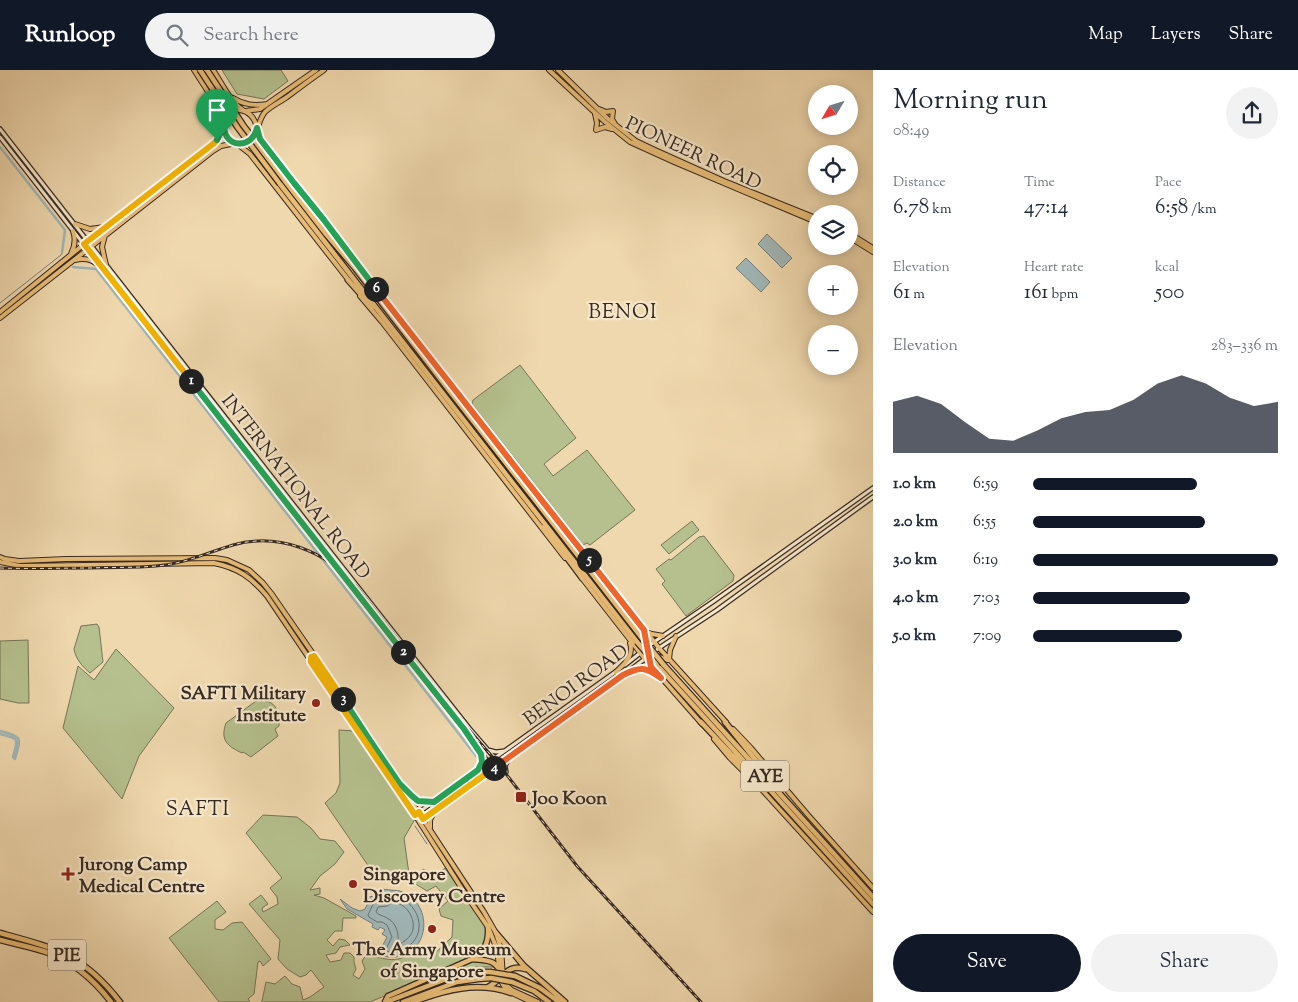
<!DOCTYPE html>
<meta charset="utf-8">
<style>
body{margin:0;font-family:"Sorts Mill Goudy",serif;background:#f2f2f3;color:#1f2937;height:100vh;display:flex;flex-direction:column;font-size:19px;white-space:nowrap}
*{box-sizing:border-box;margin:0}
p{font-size:16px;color:#747a83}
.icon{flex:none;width:28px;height:28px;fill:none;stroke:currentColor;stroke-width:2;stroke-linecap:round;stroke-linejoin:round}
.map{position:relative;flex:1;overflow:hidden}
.details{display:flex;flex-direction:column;background:#fff;width:425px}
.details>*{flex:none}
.needle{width:32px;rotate:232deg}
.controls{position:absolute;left:808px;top:15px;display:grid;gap:10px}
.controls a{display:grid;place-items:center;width:50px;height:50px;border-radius:50%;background:#fff;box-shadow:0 2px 12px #0003;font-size:25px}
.pin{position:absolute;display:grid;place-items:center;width:42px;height:42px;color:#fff;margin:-51px -21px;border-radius:50% 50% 50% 0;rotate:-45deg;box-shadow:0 0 5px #0007}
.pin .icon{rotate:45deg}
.km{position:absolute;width:25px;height:25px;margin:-12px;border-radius:50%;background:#222;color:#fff;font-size:14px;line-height:25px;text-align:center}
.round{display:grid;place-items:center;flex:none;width:52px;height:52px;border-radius:26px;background:#f2f2f3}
.head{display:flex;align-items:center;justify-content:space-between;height:85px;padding:0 20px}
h1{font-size:28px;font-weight:600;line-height:38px}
.stats{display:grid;grid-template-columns:repeat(3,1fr);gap:8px;height:85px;padding:5px 20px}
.stats div{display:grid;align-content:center}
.stats b{font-size:21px;font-weight:600}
.stats small{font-size:14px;font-weight:400}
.stats p{font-size:14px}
.chart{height:140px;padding:10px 20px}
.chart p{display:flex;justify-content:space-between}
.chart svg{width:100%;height:90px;margin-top:5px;fill:#111827;opacity:.7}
.action{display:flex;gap:10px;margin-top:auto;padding:10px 20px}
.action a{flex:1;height:58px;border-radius:30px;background:#111827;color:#fff;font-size:20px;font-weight:600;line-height:58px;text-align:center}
.action a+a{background:#f2f2f3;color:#1f2937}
ul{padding:0 20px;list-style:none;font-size:16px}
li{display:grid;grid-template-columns:80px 60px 1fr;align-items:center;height:38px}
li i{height:12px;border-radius:6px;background:#111827}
header{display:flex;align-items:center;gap:30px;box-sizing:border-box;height:70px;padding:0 25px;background:#111827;color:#fff}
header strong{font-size:24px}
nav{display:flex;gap:28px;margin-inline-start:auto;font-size:18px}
.search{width:350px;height:45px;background:#f2f2f3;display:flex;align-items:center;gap:12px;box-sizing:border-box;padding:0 18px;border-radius:28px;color:#747a83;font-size:19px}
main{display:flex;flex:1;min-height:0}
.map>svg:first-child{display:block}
.green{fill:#b5c08e;stroke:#767558}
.water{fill:#a0b6b7;stroke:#767e7c}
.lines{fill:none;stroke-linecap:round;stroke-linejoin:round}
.shore{stroke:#6b706d;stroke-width:1}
.stream{stroke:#767e7c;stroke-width:1}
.canal{stroke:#a0b6b7;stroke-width:2.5}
.secondary-casing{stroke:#362a23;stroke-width:5.5}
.primary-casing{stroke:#362a23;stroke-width:6}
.motorway-casing{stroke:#362a23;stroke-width:7}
.secondary{stroke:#f5e6ca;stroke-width:3}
.primary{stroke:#e8bc77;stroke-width:4}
.motorway{stroke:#e8bc77;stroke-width:4.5}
.rail-casing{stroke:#362a23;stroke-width:3}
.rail{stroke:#f5e6ca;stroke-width:1;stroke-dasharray:4;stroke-linecap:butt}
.motorway-bridge-casing{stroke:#362a23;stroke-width:7;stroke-linecap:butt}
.motorway-bridge{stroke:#e8bc77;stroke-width:4.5}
.split-1-casing{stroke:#fff;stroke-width:10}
.split-2-casing{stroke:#fff;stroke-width:10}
.split-3-casing{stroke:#fff;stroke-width:10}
.split-4-casing{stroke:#fff;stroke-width:10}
.split-5-casing{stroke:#fff;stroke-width:10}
.split-6-casing{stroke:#fff;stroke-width:10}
.split-7-casing{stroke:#fff;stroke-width:10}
.split-1{stroke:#f5b400;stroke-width:6}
.split-2{stroke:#22a559;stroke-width:6}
.split-3{stroke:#22a559;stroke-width:6}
.split-4{stroke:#f5b400;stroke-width:6}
.split-5{stroke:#f0652b;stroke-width:6}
.split-6{stroke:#f0652b;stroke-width:6}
.split-7{stroke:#22a559;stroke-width:6}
.poi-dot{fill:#8f2418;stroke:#f5e6ca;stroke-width:2}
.labels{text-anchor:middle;stroke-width:4.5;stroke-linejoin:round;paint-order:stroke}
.shield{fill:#f5e6ca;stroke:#6f6255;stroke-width:1}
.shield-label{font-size:18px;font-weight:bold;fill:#362a23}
.street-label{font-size:19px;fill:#362a23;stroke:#f5e6ca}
.poi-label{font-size:19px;font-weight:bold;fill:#362a23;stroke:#f5e6ca;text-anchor:start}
.neighbourhood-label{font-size:20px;letter-spacing:1px;fill:#362a23;stroke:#f5e6ca}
</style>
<header>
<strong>Runloop</strong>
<div class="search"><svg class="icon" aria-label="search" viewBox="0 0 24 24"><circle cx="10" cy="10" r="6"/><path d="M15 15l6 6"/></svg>Search here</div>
<nav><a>Map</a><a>Layers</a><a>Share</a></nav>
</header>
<main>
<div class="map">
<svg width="873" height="932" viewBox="0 0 873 932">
<rect width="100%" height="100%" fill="#f0d8ae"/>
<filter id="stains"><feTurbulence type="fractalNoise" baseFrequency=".004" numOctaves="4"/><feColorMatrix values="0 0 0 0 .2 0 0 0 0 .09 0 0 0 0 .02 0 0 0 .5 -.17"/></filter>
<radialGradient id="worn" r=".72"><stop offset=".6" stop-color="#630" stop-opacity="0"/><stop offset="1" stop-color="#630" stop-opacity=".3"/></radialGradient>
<path class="green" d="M222 0H281L288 11 264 29 237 24Z
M520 295 576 368 544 394 553 406 587 380 635 440 590 475 587 473 583 475 472 334 473 330Z
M692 451 699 460 669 484 661 475Z
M704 466 734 505 733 511 686 546 662 514 665 511 656 499 669 489 671 490 699 467Z
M97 554 99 557 103 592 90 603C83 597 76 590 74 579L81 556Z
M28 570 29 633H18L0 629V571Z
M116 579 174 638 139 686 122 729 63 658 78 596 94 610Z
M260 630C276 631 279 640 279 656L275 659 278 666 251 687 243 682 242 683C227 676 220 670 226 653L256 631Z
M339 660 355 661 415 749 404 768 409 804 376 807 325 733 336 723 340 713Z
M263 745 297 747 311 758 320 769 335 771 344 782 335 794 320 806 310 820 320 818V824L314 825 324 828 356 846V848H343L342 861H335L327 870 333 876 339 869 345 870 350 875 340 877 336 883 326 885 330 892 341 890 344 883H350L354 887V892L356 899 353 905 359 909 365 899 362 891 366 885C392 890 398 895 420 876L434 884 452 867 453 850 441 846 439 839 448 831 436 816 427 821 414 813 423 799 436 805 445 798 486 857 488 869 481 887 495 892 496 897H478L463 899 406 917 370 932H261L262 931 266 912 275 914 285 906 292 914 300 917 303 930 310 927 324 917 311 900 306 905 300 907 287 899 278 889 280 870 249 834 261 825 268 834 262 838 263 842 278 834 277 827 270 818 282 808 246 763Z
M217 831 226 842 215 850V859L223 860 232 853 242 852 271 889 263 896 260 891 258 892 254 924 248 929 250 932H219L169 868Z"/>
<path class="water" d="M767 164 792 188 782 198 758 174Z
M746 188 770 212 761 222 736 198Z
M381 819C387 820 394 820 400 821 437 834 429 890 389 887 385 887 381 885 378 884L387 867 382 864 385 860 380 857 378 860 372 857 373 854 347 839 340 829 352 838 360 841 365 839 369 831 366 829 367 827 385 825Z"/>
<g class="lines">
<path class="shore" d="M391 825C419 829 431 865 404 879 400 882 394 882 389 882L387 881 386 879 392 867 387 855 382 852H377L369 847 368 845 374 832 385 830Z
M393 832C405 833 415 846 413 859 412 866 406 870 400 874L398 872C399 863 396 852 387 848 382 845 380 846 376 842L378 837 387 836Z"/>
<path class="stream" d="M0 233 61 185 62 183
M415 756 427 774"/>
<path class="canal" d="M0 77 65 160 62 183
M73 197 96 199 480 691
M0 661C23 667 21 667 15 689L13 687C18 668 20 669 0 664"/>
<defs>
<path id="secondary" d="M0 59 335 488 469 658 500 694
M0 67 99 194
M103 199 464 659 493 699
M625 595 654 572 714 531 873 418
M629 601 659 578 717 540 873 427
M488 680 496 682 504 681
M479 699 482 692V687
M506 702 505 696 508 690
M485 706 491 705 499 707
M415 745 618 600
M422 749 537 668 624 604"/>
<path id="primary" d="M194 0 219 39 223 52
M213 0C222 13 230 32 243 40
M549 0 604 51 630 72 674 92 816 152
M558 0 607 48 636 71 655 80 724 111 816 148
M233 28C244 35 254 36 267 34
M599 39 606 42 613 41 612 49 615 54
M246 41 260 39 316 0
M595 44 597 53 596 60 605 57 612 59
M257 58C253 36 228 34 224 54 221 67 236 79 248 72 259 66 257 51 265 42 271 36 280 32 287 27 299 18 311 9 324 0
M257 59 260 69 309 131
M236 73 250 84 350 212
M325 150 414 268 523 408 577 474
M75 154 90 159 104 157
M849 163 873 178
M105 165 102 177 106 195
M849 167 873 182
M71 184C75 176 76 169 73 161
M75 190C88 187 95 191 103 200
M360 226 382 252 565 488
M0 242 88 171 213 74 217 70 224 55
M0 248 213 81 221 76 236 73
M0 487 5 489 19 491 66 489 215 488 227 490 249 500 263 513 271 523 338 620 484 842 496 863 501 879 503 906 506 915 512 920 538 932
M0 492 20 496 214 493C238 498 251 507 267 526L415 745 464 822 488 857 497 879 499 897
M592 493 659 578 726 652
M581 507 645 589 702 654
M646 562 652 564 663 566
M646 581 667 590
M669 590 670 580 676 566
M616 602C625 593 634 586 630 573
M623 605C638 597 642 596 657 605
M733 659 751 678 808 745 873 818
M714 669 730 688 763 721 873 842
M407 721 418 731 433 732
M430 758V750L435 740
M500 909 506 920 531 932"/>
<path id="motorway" d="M285 111 326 164 355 198 451 323 545 443 642 568
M280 114 384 248 637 572
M307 129 341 177
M348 210 372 237
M554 450 593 495
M544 457 582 508
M656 594 873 834
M663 594 873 827
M701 652 731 684 756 708
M725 652 774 713
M0 863C55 878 83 884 120 932
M496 863 524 896 565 932
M0 870C15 874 31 877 46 882 72 891 94 910 111 932
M472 889C490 891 495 889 503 906
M515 906 540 918 559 932
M512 912 534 921 549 932
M488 917C503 910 506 893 525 899
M385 932 388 926 393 924 472 889C485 881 489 872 488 857
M386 932 459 904 471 902H490
M403 932 457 912 478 909 491 908
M413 932C445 920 477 911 511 923"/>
</defs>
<use href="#secondary" class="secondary-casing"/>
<use href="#primary" class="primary-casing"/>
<use href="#motorway" class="motorway-casing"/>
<use href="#secondary" class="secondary"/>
<use href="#primary" class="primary"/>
<use href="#motorway" class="motorway"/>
<defs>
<path id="rail" d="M0 498C30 499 61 498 91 498 113 497 135 498 156 496 184 494 206 483 233 475 278 462 326 481 356 516L457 646 496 691 577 796 701 932"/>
</defs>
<use href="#rail" class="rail-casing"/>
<use href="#rail" class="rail"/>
<defs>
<path id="motorway-bridge" d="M200 0 238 58 280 114
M207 0 243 55 285 111
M642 568 663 594
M637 572 656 594
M490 902 515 906
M491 908 512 912"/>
</defs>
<use href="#motorway-bridge" class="motorway-bridge-casing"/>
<use href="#motorway-bridge" class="motorway-bridge"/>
</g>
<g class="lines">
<defs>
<path id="split-1" d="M191 311 84 174 213 74 217 70"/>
<path id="split-2" d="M191 311 403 582"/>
<path id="split-3" d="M343 629 369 669 399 713 412 726 418 731 434 732 478 700 482 692 481 684 464 659 403 582"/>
<path id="split-4" d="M343 629 314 586 311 587V592L415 745 419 742 423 749 494 698"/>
<path id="split-5" d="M494 698 623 605C641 596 645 597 661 608L651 597 644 560 589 490"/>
<path id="split-6" d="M376 219 524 408 589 490"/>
<path id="split-7" d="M217 70 224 56C224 78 252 80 257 58L260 69 294 113 324 150 376 219"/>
</defs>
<use href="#split-1" class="split-1-casing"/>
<use href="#split-2" class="split-2-casing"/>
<use href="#split-3" class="split-3-casing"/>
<use href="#split-4" class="split-4-casing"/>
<use href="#split-5" class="split-5-casing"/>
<use href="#split-6" class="split-6-casing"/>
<use href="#split-7" class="split-7-casing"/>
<use href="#split-1" class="split-1"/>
<use href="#split-2" class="split-2"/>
<use href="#split-3" class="split-3"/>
<use href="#split-4" class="split-4"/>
<use href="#split-5" class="split-5"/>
<use href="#split-6" class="split-6"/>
<use href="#split-7" class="split-7"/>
</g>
<g class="poi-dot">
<circle cx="316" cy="633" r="5"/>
<rect x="515" y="721" width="12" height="12" rx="2.5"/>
<path d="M65.5 796.5h5v5h5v5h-5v5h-5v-5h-5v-5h5z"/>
<circle cx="353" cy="814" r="5"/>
<circle cx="432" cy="859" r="5"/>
</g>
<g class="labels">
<g class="shield">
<rect x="741" y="690.5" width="48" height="31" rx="4"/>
<rect x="48" y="869.5" width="38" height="31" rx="4"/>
</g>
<g class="shield-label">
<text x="765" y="712">AYE</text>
<text x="67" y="891">PIE</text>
</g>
<g class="street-label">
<text transform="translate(694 82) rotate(25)" y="7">PIONEER ROAD</text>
<text transform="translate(297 416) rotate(52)" y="7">INTERNATIONAL ROAD</text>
<text transform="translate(575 614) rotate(-36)" y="7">BENOI ROAD</text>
</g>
<g class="poi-label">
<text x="306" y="629" text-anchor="end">SAFTI Military<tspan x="306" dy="22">Institute</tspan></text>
<text x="532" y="734">Joo Koon</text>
<text x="79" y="800">Jurong Camp<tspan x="79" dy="22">Medical Centre</tspan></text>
<text x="363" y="810">Singapore<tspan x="363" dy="22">Discovery Centre</tspan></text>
<text x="432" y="885" text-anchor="middle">The Army Museum<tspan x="432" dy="22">of Singapore</tspan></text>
</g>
<g class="neighbourhood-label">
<text x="623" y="248">BENOI</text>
<text x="198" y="745">SAFTI</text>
</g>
</g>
<rect width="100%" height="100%" filter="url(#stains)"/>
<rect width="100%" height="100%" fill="url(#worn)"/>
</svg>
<div class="controls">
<a><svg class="needle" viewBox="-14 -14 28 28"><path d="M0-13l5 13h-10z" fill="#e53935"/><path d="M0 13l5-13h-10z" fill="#747a83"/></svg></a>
<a><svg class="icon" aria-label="locate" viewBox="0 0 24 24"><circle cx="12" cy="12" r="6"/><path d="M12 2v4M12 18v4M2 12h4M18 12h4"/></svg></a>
<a><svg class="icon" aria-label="layers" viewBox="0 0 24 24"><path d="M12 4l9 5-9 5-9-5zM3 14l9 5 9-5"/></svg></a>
<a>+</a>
<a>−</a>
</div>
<div class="pin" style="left:217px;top:70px;background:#1e9e55"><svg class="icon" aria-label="arrive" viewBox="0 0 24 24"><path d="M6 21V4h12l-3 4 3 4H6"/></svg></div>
<b class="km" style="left:191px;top:311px">1</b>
<b class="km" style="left:403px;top:582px">2</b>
<b class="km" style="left:343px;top:629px">3</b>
<b class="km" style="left:494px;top:698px">4</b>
<b class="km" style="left:589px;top:490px">5</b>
<b class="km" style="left:376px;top:219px">6</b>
</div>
<section class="details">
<div class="head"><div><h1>Morning run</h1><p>08:49</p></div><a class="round"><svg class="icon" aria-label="share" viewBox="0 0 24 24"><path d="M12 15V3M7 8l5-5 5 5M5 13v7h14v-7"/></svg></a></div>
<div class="stats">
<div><p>Distance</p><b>6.78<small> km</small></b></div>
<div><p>Time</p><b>47:14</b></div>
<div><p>Pace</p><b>6:58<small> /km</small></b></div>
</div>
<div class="stats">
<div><p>Elevation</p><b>61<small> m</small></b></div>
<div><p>Heart rate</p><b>161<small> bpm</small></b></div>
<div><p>kcal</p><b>500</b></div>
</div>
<div class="chart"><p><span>Elevation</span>283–336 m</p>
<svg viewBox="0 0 160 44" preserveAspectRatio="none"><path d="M0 44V19L10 16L20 20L30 29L40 37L50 38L60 33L70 27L80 24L90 23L100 18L110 10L120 6L130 10L140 17L150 21L160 19V44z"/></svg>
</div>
<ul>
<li><b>1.0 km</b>6:59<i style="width:67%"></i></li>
<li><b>2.0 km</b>6:55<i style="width:70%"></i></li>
<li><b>3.0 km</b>6:19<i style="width:100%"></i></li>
<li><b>4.0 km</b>7:03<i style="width:64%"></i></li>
<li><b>5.0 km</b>7:09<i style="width:61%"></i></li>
</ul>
<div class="action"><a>Save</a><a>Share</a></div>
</section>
</main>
